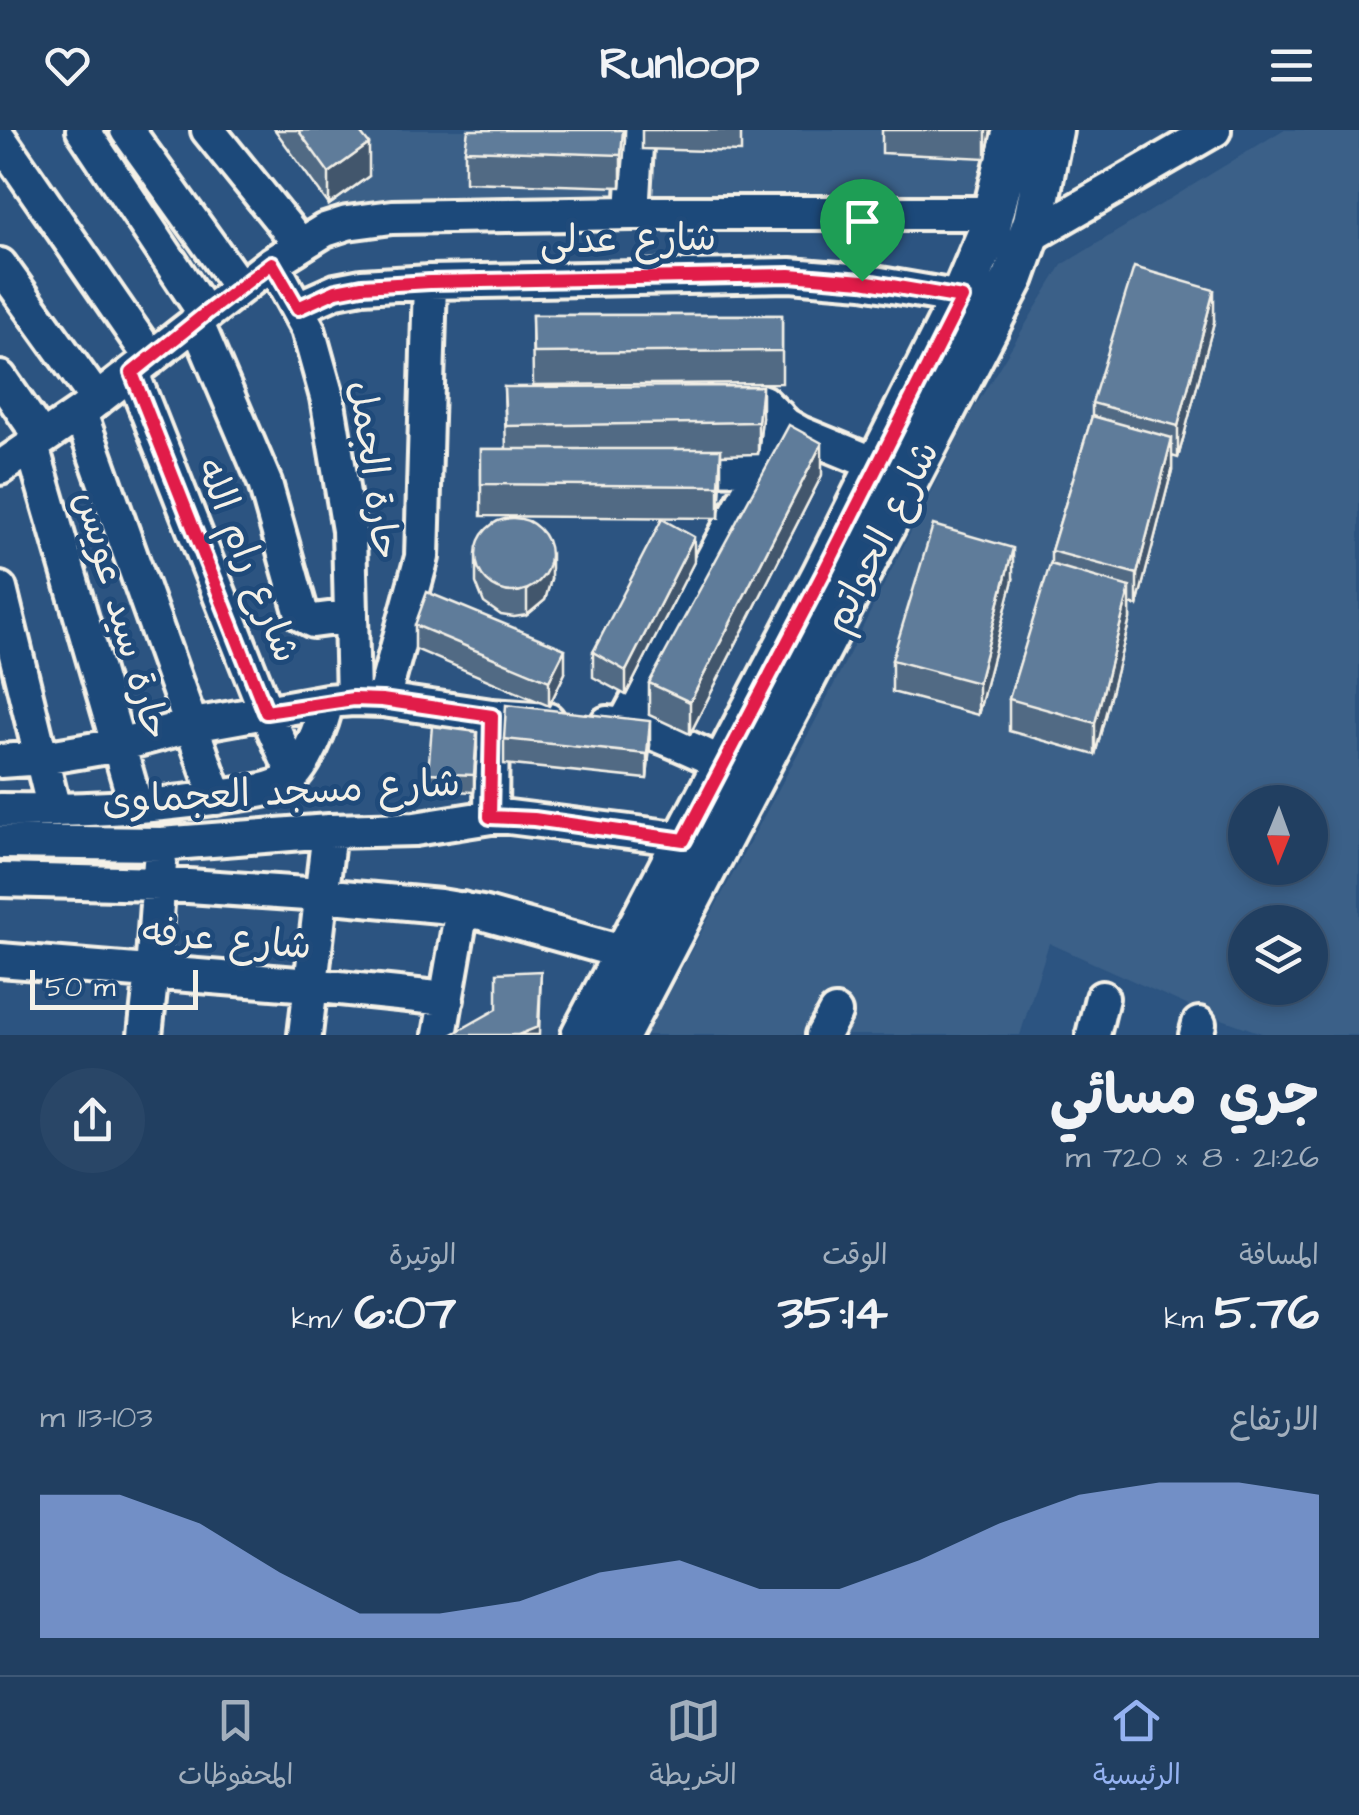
<!DOCTYPE html>
<html lang="ar">
<meta charset="utf-8">
<style>
body{margin:0;font-family:"Architects Daughter","Playpen Sans Arabic",sans-serif;background:#294667;color:#f1f3f6;direction:rtl;height:100vh;display:flex;flex-direction:column;font-size:38px;white-space:nowrap}
*{box-sizing:border-box;margin:0}
p{font-size:32px;color:#a2afbd}
.icon{flex:none;width:55px;height:55px;fill:none;stroke:currentColor;stroke-width:2;stroke-linecap:round;stroke-linejoin:round}
.map{position:relative;height:905px;overflow:hidden;direction:ltr}
.sheet{display:flex;flex-direction:column;background:#213f61;flex:1}
.sheet>*{flex:none}
.needle{width:65px;rotate:181deg}
.tools{position:absolute;left:1228px;top:655px;display:grid;gap:20px}
.tools a{display:grid;place-items:center;width:100px;height:100px;border-radius:50%;background:#213f61;box-shadow:0 5px 15px #0003,0 0 0 2px #3e5876;font-size:50px}
.scale{position:absolute;left:30px;bottom:25px;width:168px;box-sizing:border-box;padding-left:10px;border:5px solid #f4f1e8;border-top:0;font-size:28px;line-height:35px;white-space:nowrap;color:#f4f1e8;-webkit-text-stroke:8px #1f4a7a;paint-order:stroke}
.pin{position:absolute;display:grid;place-items:center;width:85px;height:85px;color:#fff;margin:-102px -42px;border-radius:50% 50% 50% 0;rotate:-45deg;box-shadow:0 0 10px #0007}
.pin .icon{rotate:45deg}
.round{display:grid;place-items:center;flex:none;width:105px;height:105px;border-radius:52px;background:#294667}
.headline{display:flex;align-items:center;justify-content:space-between;height:170px;padding:0 40px}
h1{font-size:55px;font-weight:700;line-height:75px}
.metrics{display:grid;grid-template-columns:repeat(3,1fr);gap:15px;height:170px;padding:10px 40px}
.metrics div{display:grid;align-content:center}
.metrics b{font-size:50px;font-weight:700}
.metrics small{font-size:28px;font-weight:400}
.metrics p{font-size:28px}
.chart{height:280px;padding:20px 40px}
.chart p{display:flex;justify-content:space-between}
.chart svg{width:100%;height:180px;margin-top:10px;fill:#95b2f1;opacity:.7}
header{display:flex;justify-content:space-between;align-items:center;height:130px;padding:0 40px;background:#213f61;font-size:45px;font-weight:700}
.tab-bar{display:flex;justify-content:space-around;align-items:center;height:140px;border-top:2px solid #3e5876;background:#213f61;font-size:28px;color:#a2afbd}
.tab-bar a{display:grid;justify-items:center;gap:5px}
.tab-bar .on{color:#95b2f1}
.map>svg:first-child{display:block}
.built{fill:#3b6088;fill-rule:evenodd}
.lines{fill:none;stroke-linecap:round;stroke-linejoin:round}
.minor-casing{stroke:#f4f1e8;stroke-width:40}
.major-casing{stroke:#f4f1e8;stroke-width:48}
.minor{stroke:#1f4a7a;stroke-width:32}
.major{stroke:#1f4a7a;stroke-width:40}
.wall{fill:#516a84;stroke:#f4f1e8;stroke-width:2.5}
.shaded-wall{fill:#42566c;stroke:#f4f1e8;stroke-width:2.5}
.building{fill:#5e7b9a;stroke:#f4f1e8;stroke-width:2.5}
.route-casing{stroke:#fff;stroke-width:20}
.route{stroke:#e11d48;stroke-width:12}
.labels{text-anchor:middle;stroke-width:10;stroke-linejoin:round;paint-order:stroke}
.street-label{font-size:38px;fill:#f4f1e8;stroke:#1f4a7a}
</style>
<header><svg class="icon" aria-label="menu" viewBox="0 0 24 24"><path d="M4 6h16M4 12h16M4 18h16"/></svg>Runloop<svg class="icon" aria-label="heart" viewBox="0 0 24 24"><path d="M12 20l-8-8c-3-5 5-10 8-4 3-6 11-1 8 4z"/></svg></header>
<div class="map">
<svg width="1359" height="905" viewBox="0 0 1359 905">
<rect width="100%" height="100%" fill="#2c5481"/>
<filter id="ink" filterUnits="userSpaceOnUse"><feTurbulence type="fractalNoise" baseFrequency=".01" numOctaves="2"/><feDisplacementMap in="SourceGraphic" scale="20" xChannelSelector="R" yChannelSelector="G"/><feConvolveMatrix kernelMatrix="1 2 1 2 8 2 1 2 1" color-interpolation-filters="sRGB"/></filter>
<g filter="url(#ink)">
<path class="built" d="M275 0H991L978 67 329 75Z
M1283 0H1359V905H1267L1202 882 1049 813 1020 905H646L818 586 967 290 1062 135ZM1245 672H1310V738H1245ZM1245 792H1310V858H1245Z"/>
<g class="lines">
<defs>
<path id="minor" d="M83 0 205 184
M127 0 240 158
M208 0 300 114
M0 9 151 228
M632 83 637 0
M1029 107 1214 0
M272 133 308 199 327 267 349 400 353 569
M0 135 97 270
M298 178 336 161 362 156 430 152 790 145 863 151 961 168
M196 191 265 353 302 485 313 491 351 486
M132 243 266 582 294 645
M0 248 42 309
M722 267 752 268 763 272 786 295 800 303 878 335
M80 283 217 668
M32 316 136 676
M679 337 760 338
M0 338 80 283 272 133 325 100 347 93 392 87 632 83H995
M0 459 54 680
M383 570 422 427 430 152
M607 593C649 597 686 617 724 634
M624 595 750 359 778 286
M0 631 43 628 119 615 193 595 327 571 353 569 383 570 492 586 548 590
M0 680C77 681 156 678 232 665 250 662 269 661 285 652 304 642 323 593 327 571
M491 687 492 586
M0 712 161 714 329 701 415 699 491 687H509L685 709
M0 750 159 754 321 765 440 776 482 783 625 823
M0 830 310 855 447 869
M145 905 152 842 160 733
M305 905 329 701
M440 905 462 779
M823 905 835 883
M1093 905 1102 868
M1196 905 1199 894"/>
<path id="major" d="M582 905 823 444 961 168 988 104 1014 0
M619 905 1014 147 1034 91 1052 0"/>
</defs>
<use href="#minor" class="minor-casing"/>
<use href="#major" class="major-casing"/>
<use href="#minor" class="minor"/>
<use href="#major" class="major"/>
</g>
<path class="wall" d="M275 0H358L369 46 329 75Z
M625 0 621 57 465 52V20Z
M642 0H741V22L642 19Z
M882 0H991L986 28 882 23Z
M532 185H782V253L533 255Z
M1214 192 1178 328 1172 326V340L1137 476 1130 474V489L1095 625 1009 601V569L1051 434V421L1092 286V273Z
M504 257 762 288 758 324 721 325 719 388 481 386V319H506Z
M822 345 690 604 649 585V553Z
M476 428 551 449 545 470 527 485 514 487 501 485 484 473 476 453Z
M694 432 626 565 593 547V522Z
M1013 450 978 585 892 562V530Z
M415 495 565 543 549 576 415 519Z
M504 609 650 615 647 649 504 634Z
M477 619 474 662 428 660V643Z"/>
<path class="shaded-wall" d="M623 0H625V11L621 57V25Z
M986 0H991L986 28Z
M369 14V46L329 75V43Z
M1214 160V192L1178 328V296Z
M762 256V288L758 324V292Z
M1172 308V340L1137 476V444Z
M822 313V345L690 604V572Z
M721 319V351L719 388V356Z
M694 407V432L626 565V541Z
M1013 418V450L978 585V553Z
M551 425V449L545 470 527 485V460Z
M1130 457V489L1095 625V593Z
M565 519V543L549 576V551Z
M650 591V615L647 649V624Z
M477 602V619L474 662V645Z
M541 841 539 905H518Z"/>
<path class="building" d="M298 0H358L369 14 329 43Z
M468 0H623L621 25 465 20Z
M1134 137 1214 160 1178 296 1092 273Z
M532 185H782V221L533 223Z
M762 256 758 292 506 296 504 257Z
M1092 286 1172 308 1137 444 1051 421Z
M789 295 822 313 690 572 649 553Z
M481 319H721L719 356 481 354Z
M476 425a37 37 0 1 1 74 0a37 37 0 1 1-74 0Z
M662 389 694 407 626 541 593 522Z
M933 395 1013 418 978 553 892 530Z
M1050 434 1130 457 1095 593 1009 569Z
M427 462 565 519 549 551 415 495Z
M506 575 650 591 647 624 504 609Z
M432 596 477 602 474 645 428 643Z
M541 841 538 897 518 905H451L497 879V843Z"/>
</g>
<g class="lines" filter="url(#ink)">
<defs>
<path id="route" d="M272 133 298 178 336 161 362 156 430 152 790 145 862 151 962 168 823 444 684 710 534 689 490 687 492 586 382 570 353 569 266 582 132 243 205 184Z"/>
</defs>
<use href="#route" class="route-casing"/>
<use href="#route" class="route"/>
</g>
<g class="labels">
<g class="street-label">
<text transform="translate(628 108) rotate(-1)" y="13">شارع عدلى</text>
<text transform="translate(375 340) rotate(82)" y="13">حارة الجمل</text>
<text transform="translate(880 406) rotate(-63)" y="13">شارع الحواتم</text>
<text transform="translate(249 430) rotate(68)" y="13">شارع رام الله</text>
<text transform="translate(123 485) rotate(74)" y="13">حارة سيد عويس</text>
<text transform="translate(281 661) rotate(-3)" y="13">شارع مسجد العجماوى</text>
<text transform="translate(227 808) rotate(5)" y="13">شارع عرفه</text>
</g>
</g>
</svg>
<div class="tools">
<a><svg class="needle" viewBox="-14 -14 28 28"><path d="M0-13l5 13h-10z" fill="#e53935"/><path d="M0 13l5-13h-10z" fill="#a2afbd"/></svg></a>
<a><svg class="icon" aria-label="layers" viewBox="0 0 24 24"><path d="M12 4l9 5-9 5-9-5zM3 14l9 5 9-5"/></svg></a>
</div>
<div class="scale">50 m</div>
<div class="pin" style="left:862px;top:151px;background:#1e9e55"><svg class="icon" aria-label="arrive" viewBox="0 0 24 24"><path d="M6 21V4h12l-3 4 3 4H6"/></svg></div>
</div>
<section class="sheet">
<div class="headline"><div><h1>جري مسائي</h1><p>21:26 · 8 × 720 m</p></div><a class="round"><svg class="icon" aria-label="share" viewBox="0 0 24 24"><path d="M12 15V3M7 8l5-5 5 5M5 13v7h14v-7"/></svg></a></div>
<div class="metrics">
<div><p>المسافة</p><b>5.76<small> km</small></b></div>
<div><p>الوقت</p><b>35:14</b></div>
<div><p>الوتيرة</p><b>6:07<small> /km</small></b></div>
</div>
<div class="chart"><p><span>الارتفاع</span>103–113 m</p>
<svg viewBox="0 0 160 44" preserveAspectRatio="none"><path d="M0 44V9L10 9L20 16L30 28L40 38L50 38L60 35L70 28L80 25L90 32L100 32L110 25L120 16L130 9L140 6L150 6L160 9V44z"/></svg>
</div>
</section>
<nav class="tab-bar">
<a class="on"><svg class="icon" aria-label="home" viewBox="0 0 24 24"><path d="M3 11l9-7 9 7M6 9v11h12V9"/></svg>الرئيسية</a>
<a><svg class="icon" aria-label="map" viewBox="0 0 24 24"><path d="M3 6l6-2 6 2 6-2v14l-6 2-6-2-6 2zM9 4v14M15 6v14"/></svg>الخريطة</a>
<a><svg class="icon" aria-label="saved" viewBox="0 0 24 24"><path d="M7 4h10v16l-5-4-5 4z"/></svg>المحفوظات</a>
</nav>
